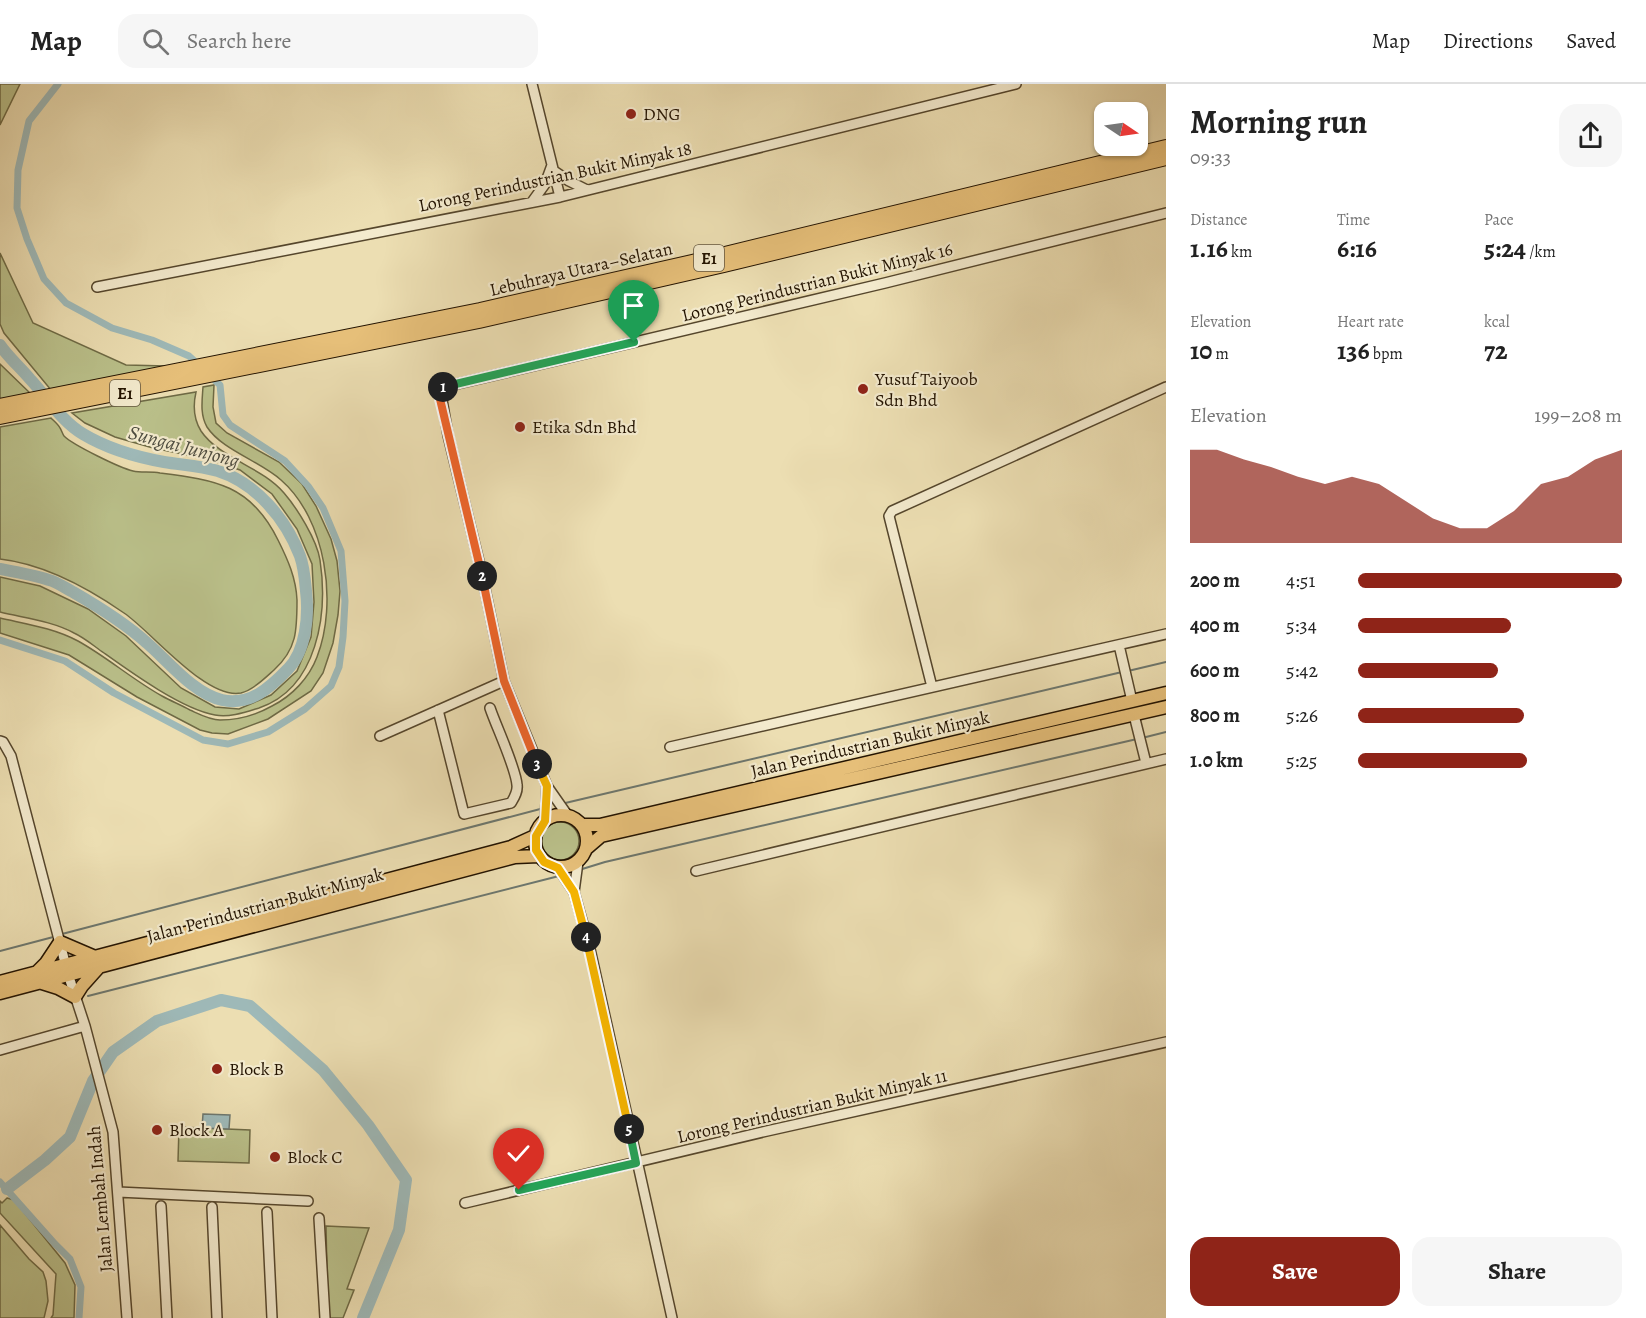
<!DOCTYPE html>
<meta charset="utf-8">
<style>
body{margin:0;font-family:Alegreya,serif;background:#f6f6f6;color:#222;height:100vh;display:flex;flex-direction:column;font-size:22px;white-space:nowrap}
*{box-sizing:border-box;margin:0}
p{font-size:20px;color:#767676}
.icon{flex:none;width:33px;height:33px;fill:none;stroke:currentColor;stroke-width:2;stroke-linecap:round;stroke-linejoin:round}
.map{position:relative;flex:1;overflow:hidden}
.details{display:flex;flex-direction:column;background:#fff;width:480px}
.details>*{flex:none}
.needle{width:39px;rotate:103deg}
.tools{position:absolute;left:1094px;top:18px;display:grid;gap:12px}
.tools a{display:grid;place-items:center;width:54px;height:54px;border-radius:12px;background:#fff;box-shadow:0 2px 4px #0004;font-size:30px}
.pin{position:absolute;display:grid;place-items:center;width:51px;height:51px;color:#fff;margin:-62px -26px;border-radius:50% 50% 50% 0;rotate:-45deg;box-shadow:0 0 6px #0007}
.pin .icon{rotate:45deg}
.km{position:absolute;width:30px;height:30px;margin:-15px;border-radius:50%;background:#222;color:#fff;font-size:16px;line-height:30px;text-align:center}
.round{display:grid;place-items:center;flex:none;width:63px;height:63px;border-radius:18px;background:#f6f6f6}
.overview{display:flex;align-items:center;justify-content:space-between;height:102px;padding:0 24px}
h1{font-size:33px;font-weight:600;line-height:45px}
.metrics{display:grid;grid-template-columns:repeat(3,1fr);gap:9px;height:102px;padding:6px 24px}
.metrics div{display:grid;align-content:center}
.metrics b{font-size:26px;font-weight:600}
.metrics small{font-size:16px;font-weight:400}
.metrics p{font-size:16px}
.chart{height:168px;padding:12px 24px}
.chart p{display:flex;justify-content:space-between}
.chart svg{width:100%;height:108px;margin-top:6px;fill:#8f2418;opacity:.7}
.cta{display:flex;gap:12px;margin-top:auto;padding:12px 24px}
.cta a{flex:1;height:69px;border-radius:18px;background:#8f2418;color:#fff;font-size:24px;font-weight:600;line-height:69px;text-align:center}
.cta a+a{background:#f6f6f6;color:#222}
ul{padding:0 24px;list-style:none;font-size:20px}
li{display:grid;grid-template-columns:96px 72px 1fr;align-items:center;height:45px}
li i{height:15px;border-radius:8px;background:#8f2418}
header{display:flex;align-items:center;gap:36px;box-sizing:border-box;height:84px;padding:0 30px;background:#fff;border-bottom:2px solid #e0e0e0}
header strong{font-size:28px}
nav{display:flex;gap:33px;margin-inline-start:auto;font-size:21px}
.search{width:420px;height:54px;background:#f6f6f6;display:flex;align-items:center;gap:15px;box-sizing:border-box;padding:0 21px;border-radius:18px;color:#767676;font-size:22px}
main{display:flex;flex:1;min-height:0}
.map>svg:first-child{display:block}
.green{fill:#bac08a;stroke:#6e6a45;stroke-width:1.5}
.water{fill:#9eb9b8;stroke:#6d776e;stroke-width:1.5}
.lines{fill:none;stroke-linecap:round;stroke-linejoin:round}
.stream{stroke:#6d776e;stroke-width:2}
.canal{stroke:#9eb9b8;stroke-width:7}
.river{stroke:#9eb9b8;stroke-width:12}
.minor-casing{stroke:#55462c;stroke-width:12}
.major-casing{stroke:#231300;stroke-width:15}
.highway-casing{stroke:#231300;stroke-width:16}
.minor{stroke:#f3eacd;stroke-width:9}
.major{stroke:#e6bf79;stroke-width:12}
.highway{stroke:#e6bf79;stroke-width:14}
.split-1-casing{stroke:#fff;stroke-width:12}
.split-2-casing{stroke:#fff;stroke-width:12}
.split-3-casing{stroke:#fff;stroke-width:12}
.split-4-casing{stroke:#fff;stroke-width:12}
.split-5-casing{stroke:#fff;stroke-width:12}
.split-6-casing{stroke:#fff;stroke-width:12}
.split-1{stroke:#22a559;stroke-width:8}
.split-2{stroke:#f0652b;stroke-width:8}
.split-3{stroke:#f0652b;stroke-width:8}
.split-4{stroke:#f5b400;stroke-width:8}
.split-5{stroke:#f5b400;stroke-width:8}
.split-6{stroke:#22a559;stroke-width:8}
.poi-dot{fill:#8f2418;stroke:#f3eacd;stroke-width:2}
.labels{text-anchor:middle;stroke-width:4.5;stroke-linejoin:round;paint-order:stroke}
.shield{fill:#f3eacd;stroke:#61543e;stroke-width:1.5}
.shield-label{font-size:16px;font-weight:bold;fill:#231300}
.poi-label{font-size:18px;fill:#231300;stroke:#f3eacd;text-anchor:start}
.street-label{font-size:18px;fill:#231300;stroke:#f3eacd}
.water-label{font-size:20px;font-style:italic;fill:#4e4d40;stroke:#f3eacd}
</style>
<header>
<strong>Map</strong>
<div class="search"><svg class="icon" aria-label="search" viewBox="0 0 24 24"><circle cx="10" cy="10" r="6"/><path d="M15 15l6 6"/></svg>Search here</div>
<nav><a>Map</a><a>Directions</a><a>Saved</a></nav>
</header>
<main>
<div class="map">
<svg width="1166" height="1234" viewBox="0 0 1166 1234">
<rect width="100%" height="100%" fill="#ecdeb2"/>
<filter id="stains"><feTurbulence type="fractalNoise" baseFrequency=".00333" numOctaves="4"/><feColorMatrix values="0 0 0 0 .2 0 0 0 0 .09 0 0 0 0 .02 0 0 0 .5 -.17"/></filter>
<radialGradient id="worn" r=".72"><stop offset=".6" stop-color="#630" stop-opacity="0"/><stop offset="1" stop-color="#630" stop-opacity=".3"/></radialGradient>
<path class="green" d="M0 0H20L0 41Z
M0 169 33 239 126 281 167 282 51 306 4 249 0 240Z
M0 280 31 310 0 317Z
M214 301 213 323 216 339 227 349 279 378 302 400 316 422 331 455 337 477 340 507 338 531 333 559 323 589 311 607 268 635 228 650 212 649 200 646 137 613 69 571 0 549V534C26 540 54 544 78 557 107 573 133 596 162 612 171 617 181 621 190 626 199 630 210 636 220 636 239 636 256 631 272 622 292 612 309 594 317 573 338 519 326 435 281 396 260 377 222 366 207 343 200 331 202 317 203 303Z
M196 308C193 321 193 334 201 347 219 374 262 383 284 409 297 424 317 456 320 476 328 529 318 604 259 624 246 628 229 634 215 631 182 625 132 589 104 569 95 563 85 554 74 549 52 537 24 534 0 528V493L40 502 88 525 126 552 181 604 215 623 239 625 271 611 297 587 311 553 314 518 312 480 297 445 272 410 240 386 208 375 153 364 115 353 85 339 72 329Z
M51 334C54 337 58 340 60 344 61 345 63 351 64 352 73 361 120 384 133 387 141 389 151 387 160 389 216 396 251 401 278 456 288 476 296 494 297 516 297 546 297 565 274 586 265 594 253 606 241 609 206 616 151 547 124 529 88 504 44 480 0 475V343Z
M541 757a19 19 0 1 1 38 0a19 19 0 1 1-38 0Z
M179 1043 250 1046 249 1079 178 1077Z
M7 1114 14 1116 65 1179 75 1201 74 1234H51L53 1231 56 1190 0 1129V1117L2 1119Z
M0 1141 29 1175 43 1188 46 1197 48 1217 44 1234H0Z
M326 1142 369 1144 347 1205 354 1206 343 1234H328Z"/>
<path class="water" d="M203 1030 230 1031 229 1045 202 1044Z"/>
<g class="lines">
<path class="stream" d="M1128 587 1166 578
M1142 654 1166 648
M561 720 1122 588
M579 786 605 778 1137 655
M62 850 544 724
M0 867 57 852
M88 912 559 792"/>
<path class="canal" d="M58 0 29 37 18 86 17 124 27 155 44 195 66 219 112 244 152 256 189 272 200 282
M0 556 65 577 114 609 203 656 228 660 268 648 305 625 331 602 339 583 343 553 345 517 341 467 323 424 308 402 285 377 230 341 223 331 220 301 210 292
M0 1098 55 1160 70 1175 81 1203 79 1234"/>
<path class="river" d="M0 261C9 274 20 283 30 295 47 313 61 337 83 350 108 365 136 373 164 378 182 381 200 382 218 387 256 399 286 435 300 472 304 483 305 496 306 507 309 531 306 567 288 585 270 604 250 622 222 616 194 610 168 577 147 559 125 539 99 523 73 508 65 504 57 498 49 496 33 491 16 488 0 485
M7 1105 45 1076 70 1053 93 997 113 968 157 937 221 916 250 922 323 986 368 1041 406 1096 399 1146 363 1234"/>
<defs>
<path id="minor" d="M532 0 560 113
M554 87 569 97 587 106
M532 118 545 100 552 81
M97 203 560 113 1016 0
M1119 561 1132 617
M932 603 889 432 892 427 1166 303
M438 626 464 730 511 719C514 714 518 708 517 701 516 684 496 642 490 624
M1134 631 1146 679
M380 652 504 597
M0 657 3 658 11 672 68 890 85 942 113 1048 127 1234
M670 663 1166 550
M568 732 547 702 504 597 481 486 448 351 440 304 885 199 1166 129
M545 737 547 702
M558 784 574 808 590 865 672 1234
M696 787 1166 675
M574 808 578 778
M0 966 85 942
M118 1108 308 1117
M465 1119 767 1047 1166 958
M161 1122 167 1234
M212 1123 217 1234
M267 1128 272 1234
M319 1134 325 1234"/>
<path id="major" d="M535 757a26 26 0 1 1 52 0a26 26 0 1 1-52 0Z
M582 741H600L1166 609
M587 764 601 752 1166 623
M38 887 46 879 60 858 95 873
M0 898 511 763 535 752
M39 898 58 904 75 913 82 902 99 883
M0 909 515 773 539 772"/>
<path id="highway" d="M0 322 480 226 692 178 1166 63
M0 333 479 237 724 181 1166 74"/>
</defs>
<use href="#minor" class="minor-casing"/>
<use href="#major" class="major-casing"/>
<use href="#highway" class="highway-casing"/>
<use href="#minor" class="minor"/>
<use href="#major" class="major"/>
<use href="#highway" class="highway"/>
</g>
<g class="lines">
<defs>
<path id="split-1" d="M443 303 634 258"/>
<path id="split-2" d="M443 303 440 304V315L482 492"/>
<path id="split-3" d="M482 492 504 597 537 680"/>
<path id="split-4" d="M537 680 547 702 545 737 536 752V766L544 778 558 784 574 808 586 853"/>
<path id="split-5" d="M586 853 629 1045"/>
<path id="split-6" d="M519 1106 636 1079 629 1045"/>
</defs>
<use href="#split-1" class="split-1-casing"/>
<use href="#split-2" class="split-2-casing"/>
<use href="#split-3" class="split-3-casing"/>
<use href="#split-4" class="split-4-casing"/>
<use href="#split-5" class="split-5-casing"/>
<use href="#split-6" class="split-6-casing"/>
<use href="#split-1" class="split-1"/>
<use href="#split-2" class="split-2"/>
<use href="#split-3" class="split-3"/>
<use href="#split-4" class="split-4"/>
<use href="#split-5" class="split-5"/>
<use href="#split-6" class="split-6"/>
</g>
<g class="poi-dot">
<circle cx="631" cy="30" r="6"/>
<circle cx="863" cy="305" r="6"/>
<circle cx="520" cy="343" r="6"/>
<circle cx="217" cy="985" r="6"/>
<circle cx="157" cy="1046" r="6"/>
<circle cx="275" cy="1073" r="6"/>
</g>
<g class="labels">
<g class="shield">
<rect x="694" y="161" width="30" height="26" rx="4.5"/>
<rect x="110" y="296" width="30" height="26" rx="4.5"/>
</g>
<g class="shield-label">
<text x="709" y="180">E1</text>
<text x="125" y="315">E1</text>
</g>
<g class="poi-label">
<text x="643" y="36">DNG</text>
<text x="875" y="301">Yusuf Taiyoob<tspan x="875" dy="21">Sdn Bhd</tspan></text>
<text x="532" y="349">Etika Sdn Bhd</text>
<text x="229" y="991">Block B</text>
<text x="169" y="1052">Block A</text>
<text x="287" y="1079">Block C</text>
</g>
<g class="street-label">
<text transform="translate(555 93) rotate(-12)" y="6">Lorong Perindustrian Bukit Minyak 18</text>
<text transform="translate(581 185) rotate(-13)" y="6">Lebuhraya Utara–Selatan</text>
<text transform="translate(817 198) rotate(-14)" y="6">Lorong Perindustrian Bukit Minyak 16</text>
<text transform="translate(870 660) rotate(-13)" y="6">Jalan Perindustrian Bukit Minyak</text>
<text transform="translate(265 821) rotate(-15)" y="6">Jalan Perindustrian Bukit Minyak</text>
<text transform="translate(812 1022) rotate(-13)" y="6">Lorong Perindustrian Bukit Minyak 11</text>
<text transform="translate(100 1115) rotate(-95)" y="6">Jalan Lembah Indah</text>
</g>
<g class="water-label">
<text transform="translate(184 362) rotate(15)" y="7">Sungai Junjong</text>
</g>
</g>
<rect width="100%" height="100%" filter="url(#stains)"/>
<rect width="100%" height="100%" fill="url(#worn)"/>
</svg>
<div class="tools">
<a><svg class="needle" viewBox="-14 -14 28 28"><path d="M0-13l5 13h-10z" fill="#e53935"/><path d="M0 13l5-13h-10z" fill="#767676"/></svg></a>
</div>
<div class="pin" style="left:634px;top:258px;background:#1e9e55"><svg class="icon" aria-label="arrive" viewBox="0 0 24 24"><path d="M6 21V4h12l-3 4 3 4H6"/></svg></div>
<div class="pin" style="left:519px;top:1106px;background:#d93025"><svg class="icon" aria-label="check" viewBox="0 0 24 24"><path d="M5 12l5 5 9-10"/></svg></div>
<b class="km" style="left:443px;top:303px">1</b>
<b class="km" style="left:482px;top:492px">2</b>
<b class="km" style="left:537px;top:680px">3</b>
<b class="km" style="left:586px;top:853px">4</b>
<b class="km" style="left:629px;top:1045px">5</b>
</div>
<section class="details">
<div class="overview"><div><h1>Morning run</h1><p>09:33</p></div><a class="round"><svg class="icon" aria-label="share" viewBox="0 0 24 24"><path d="M12 15V3M7 8l5-5 5 5M5 13v7h14v-7"/></svg></a></div>
<div class="metrics">
<div><p>Distance</p><b>1.16<small> km</small></b></div>
<div><p>Time</p><b>6:16</b></div>
<div><p>Pace</p><b>5:24<small> /km</small></b></div>
</div>
<div class="metrics">
<div><p>Elevation</p><b>10<small> m</small></b></div>
<div><p>Heart rate</p><b>136<small> bpm</small></b></div>
<div><p>kcal</p><b>72</b></div>
</div>
<div class="chart"><p><span>Elevation</span>199–208 m</p>
<svg viewBox="0 0 160 44" preserveAspectRatio="none"><path d="M0 44V6L10 6L20 10L30 13L40 17L50 20L60 17L70 20L80 27L90 34L100 38L110 38L120 31L130 20L140 17L150 10L160 6V44z"/></svg>
</div>
<ul>
<li><b>200 m</b>4:51<i style="width:100%"></i></li>
<li><b>400 m</b>5:34<i style="width:58%"></i></li>
<li><b>600 m</b>5:42<i style="width:53%"></i></li>
<li><b>800 m</b>5:26<i style="width:63%"></i></li>
<li><b>1.0 km</b>5:25<i style="width:64%"></i></li>
</ul>
<div class="cta"><a>Save</a><a>Share</a></div>
</section>
</main>
